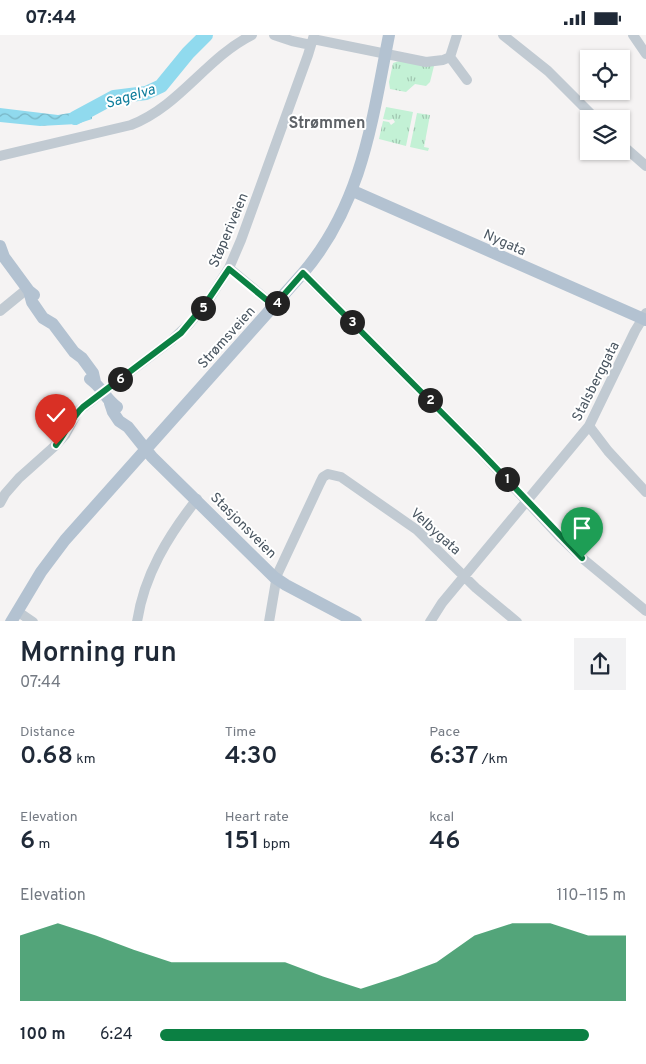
<!DOCTYPE html>
<meta charset="utf-8">
<style>
body{margin:0;font-family:Overpass,sans-serif;background:#f2f2f3;color:#1f2937;height:100vh;display:flex;flex-direction:column;font-size:19px;white-space:nowrap}
*{box-sizing:border-box;margin:0}
p{font-size:16px;color:#747a83}
.icon{flex:none;width:28px;height:28px;fill:none;stroke:currentColor;stroke-width:2;stroke-linecap:round;stroke-linejoin:round}
.map{position:relative;height:586px;overflow:hidden}
.sheet{display:flex;flex-direction:column;background:#fff;flex:1}
.sheet>*{flex:none}
.tools{position:absolute;left:580px;top:15px;display:grid;gap:10px}
.tools a{display:grid;place-items:center;width:50px;height:50px;border-radius:0px;background:#fff;box-shadow:0 1px 4px #0004;font-size:25px}
.pin{position:absolute;display:grid;place-items:center;width:42px;height:42px;color:#fff;margin:-51px -21px;border-radius:50% 50% 50% 0;rotate:-45deg;box-shadow:0 0 5px #0007}
.pin .icon{rotate:45deg}
.km{position:absolute;width:25px;height:25px;margin:-12px;border-radius:50%;background:#222;color:#fff;font-size:14px;line-height:25px;text-align:center}
.round{display:grid;place-items:center;flex:none;width:52px;height:52px;border-radius:0px;background:#f2f2f3}
.summary{display:flex;align-items:center;justify-content:space-between;height:85px;padding:0 20px}
h1{font-size:28px;font-weight:600;line-height:38px}
.metrics{display:grid;grid-template-columns:repeat(3,1fr);gap:8px;height:85px;padding:5px 20px}
.metrics div{display:grid;align-content:center}
.metrics b{font-size:25px;font-weight:600}
.metrics small{font-size:14px;font-weight:400}
.metrics p{font-size:14px}
.chart{height:140px;padding:10px 20px}
.chart p{display:flex;justify-content:space-between}
.chart svg{width:100%;height:90px;margin-top:5px;fill:#0b8043;opacity:.7}
ul{padding:0 20px;list-style:none;font-size:16px}
li{display:grid;grid-template-columns:80px 60px 1fr;align-items:center;height:38px}
li i{height:12px;border-radius:6px;background:#0b8043}
.status{display:flex;justify-content:space-between;align-items:center;height:35px;padding:0 25px;background:#fff;direction:ltr}
.status svg{height:14px;fill:currentColor}
.map>svg:first-child{display:block}
.grass{fill:url(#grass-tufts)}
.water{fill:url(#water-waves)}
.lines{fill:none;stroke-linecap:round;stroke-linejoin:round}
.river{stroke:#90daee;stroke-width:14}
.minor{stroke:#c1cad2;stroke-width:10}
.major{stroke:#b3c2d1;stroke-width:12}
.route-casing{stroke:#fff;stroke-width:10}
.route{stroke:#0b8043;stroke-width:6}
.labels{text-anchor:middle;stroke-width:4;stroke-linejoin:round;paint-order:stroke}
.street-label{font-size:14px;fill:#4a5661;stroke:#fff}
.water-label{font-size:15px;font-style:italic;fill:#0c7c9b;stroke:#fff}
.quarter-label{font-size:16px;font-weight:bold;fill:#5f6368;stroke:#fff}
</style>
<div class="status"><b>07:44</b><svg viewBox="0 0 49 12"><path d="M0 12V9h3v3zM5 12V6h3v6zM10 12V3h3v9zM15 12V0h3v12zM26 1h20v11H26zM47 4h2v5h-2z"/></svg></div>
<div class="map">
<svg width="646" height="587" viewBox="0 0 646 587">
<defs>
<pattern id="grass-tufts" width="24" height="20" patternUnits="userSpaceOnUse" patternTransform="scale(1.25)"><rect width="24" height="20" fill="#c3f1d5"/><path d="M3 7l-1-3M5 7V3M7 7l1-3M15 17l-1-3M17 17v-4M19 17l1-3" fill="none" stroke="#a0c6b0"/></pattern>
<pattern id="water-waves" width="16" height="10" patternUnits="userSpaceOnUse" patternTransform="scale(1.25)"><rect width="16" height="10" fill="#90daee"/><path d="M0 5q4-4 8 0t8 0" fill="none" stroke="#78b4c4"/></pattern>
</defs>
<rect width="100%" height="100%" fill="#f5f3f3"/>
<path class="grass" d="M399 26 434 31 430 47 426 51 415 49 406 57 390 54 389 47 393 28Z
M386 72 413 77 406 111 379 104 383 86 389 87 391 90 395 87 393 84 389 85 383 84Z
M417 78 430 80 424 112 429 113 428 116 410 112Z"/>
<path class="water" d="M0 73 58 80 92 74V84L77 89 40 91 0 87Z"/>
<g class="lines">
<path class="river" d="M75 83 114 62 146 58 161 51 188 18 206 0"/>
<path class="minor" d="M274 0 292 6 311 10
M503 0 548 36 596 84
M633 0 646 19
M313 4 426 27 443 25 450 22 457 0
M450 22 467 45
M621 109 646 131
M0 121 131 90C180 71 206 23 252 0
M229 233 274 271
M303 238 479 415 561 503 582 523 646 576
M0 276 27 254
M589 391 608 416 646 457
M0 468 5 459 19 443 56 410 65 400 78 376 172 305 189 289 206 269 229 233 241 205 308 20 314 0
M17 576 33 587
M137 587C144 540 168 501 197 464
M269 587 277 540 320 448 323 442 328 439 341 442 417 495 476 553 517 587
M430 587 442 568 589 391 635 296 646 278"/>
<path class="major" d="M353 156 646 285
M0 211 4 222 29 256 34 260
M29 256 32 267 43 283 53 289 74 317 82 323 93 338 95 347
M90 344C101 351 106 365 117 372
M110 368 113 377 119 386 128 392 152 422 274 542 286 550 356 587
M11 587 41 537 65 505 303 238C362 169 372 86 389 0"/>
</g>
<g class="lines">
<defs>
<path id="route" d="M56 410C66 398 71 383 83 372L181 298 206 268 229 234 274 271 303 238 479 415 582 523"/>
</defs>
<use href="#route" class="route-casing"/>
<use href="#route" class="route"/>
</g>
<g class="labels">
<g class="street-label">
<text transform="translate(228 195) rotate(-67)" y="5">Støperiveien</text>
<text transform="translate(505 207) rotate(24)" y="5">Nygata</text>
<text transform="translate(226 302) rotate(-48)" y="5">Strømsveien</text>
<text transform="translate(595 346) rotate(-63)" y="5">Stalsberggata</text>
<text transform="translate(244 490) rotate(45)" y="5">Stasjonsveien</text>
<text transform="translate(436 496) rotate(42)" y="5">Velbygata</text>
</g>
<g class="water-label">
<text transform="translate(130 61) rotate(-17)" y="5">Sagelva</text>
</g>
<g class="quarter-label">
<text x="327" y="93">Strømmen</text>
</g>
</g>
</svg>
<div class="tools">
<a><svg class="icon" aria-label="locate" viewBox="0 0 24 24"><circle cx="12" cy="12" r="6"/><path d="M12 2v4M12 18v4M2 12h4M18 12h4"/></svg></a>
<a><svg class="icon" aria-label="layers" viewBox="0 0 24 24"><path d="M12 4l9 5-9 5-9-5zM3 14l9 5 9-5"/></svg></a>
</div>
<div class="pin" style="left:582px;top:523px;background:#1e9e55"><svg class="icon" aria-label="arrive" viewBox="0 0 24 24"><path d="M6 21V4h12l-3 4 3 4H6"/></svg></div>
<div class="pin" style="left:56px;top:410px;background:#d93025"><svg class="icon" aria-label="check" viewBox="0 0 24 24"><path d="M5 12l5 5 9-10"/></svg></div>
<b class="km" style="left:507px;top:444px">1</b>
<b class="km" style="left:430px;top:365px">2</b>
<b class="km" style="left:352px;top:287px">3</b>
<b class="km" style="left:277px;top:268px">4</b>
<b class="km" style="left:203px;top:273px">5</b>
<b class="km" style="left:120px;top:344px">6</b>
</div>
<section class="sheet">
<div class="summary"><div><h1>Morning run</h1><p>07:44</p></div><a class="round"><svg class="icon" aria-label="share" viewBox="0 0 24 24"><path d="M12 15V3M7 8l5-5 5 5M5 13v7h14v-7"/></svg></a></div>
<div class="metrics">
<div><p>Distance</p><b>0.68<small> km</small></b></div>
<div><p>Time</p><b>4:30</b></div>
<div><p>Pace</p><b>6:37<small> /km</small></b></div>
</div>
<div class="metrics">
<div><p>Elevation</p><b>6<small> m</small></b></div>
<div><p>Heart rate</p><b>151<small> bpm</small></b></div>
<div><p>kcal</p><b>46</b></div>
</div>
<div class="chart"><p><span>Elevation</span>110–115 m</p>
<svg viewBox="0 0 160 44" preserveAspectRatio="none"><path d="M0 44V12L10 6L20 12L30 19L40 25L50 25L60 25L70 25L80 32L90 38L100 32L110 25L120 12L130 6L140 6L150 12L160 12V44z"/></svg>
</div>
<ul>
<li><b>100 m</b>6:24<i style="width:92%"></i></li>
</ul>
</section>
